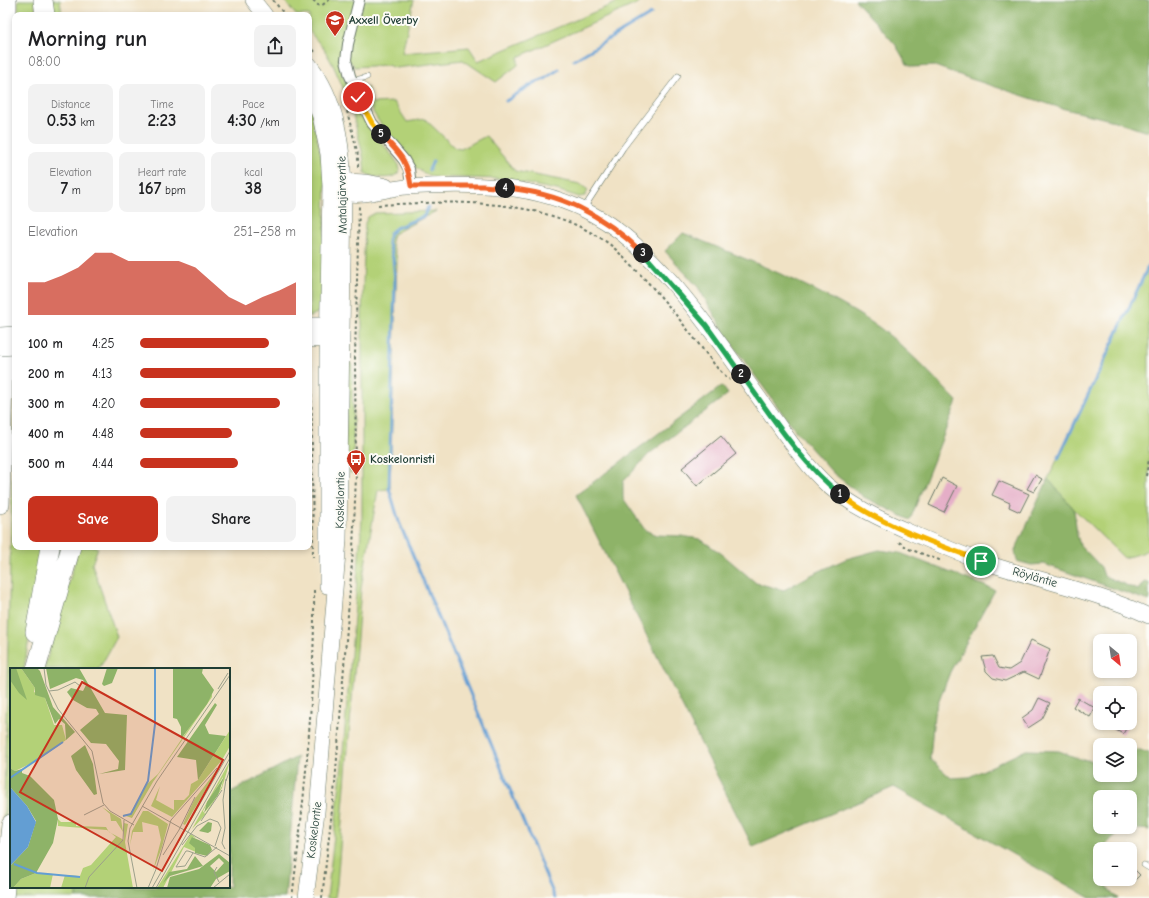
<!DOCTYPE html>
<meta charset="utf-8">
<style>
body{margin:0;font-family:"Comic Neue",sans-serif;background:#f2f2f2;color:#202124;height:100vh;display:flex;flex-direction:column;font-size:15px;white-space:nowrap}
*{box-sizing:border-box;margin:0}
p{font-size:13px;color:#757577}
.icon{flex:none;width:22px;height:22px;fill:none;stroke:currentColor;stroke-width:2;stroke-linecap:round;stroke-linejoin:round}
.map{position:relative;flex:1;overflow:hidden}
.side{position:absolute;left:12px;top:12px;width:300px;height:538px;display:flex;flex-direction:column;background:#fff;border-radius:8px;box-shadow:0 2px 6px #0003}
.side>*{flex:none}
.needle{width:26px;rotate:151deg}
.tools{position:absolute;left:1093px;top:634px;display:grid;gap:8px}
.tools a{display:grid;place-items:center;width:44px;height:44px;border-radius:8px;background:#fff;box-shadow:0 2px 6px #0003;font-size:20px}
.pin{position:absolute;display:grid;place-items:center;width:34px;height:34px;color:#fff;margin:-17px;border:2px solid #fff;border-radius:50%;box-shadow:0 1px 4px #0007}
.km{position:absolute;width:20px;height:20px;margin:-10px;border-radius:50%;background:#222;color:#fff;font-size:11px;line-height:20px;text-align:center}
.round{display:grid;place-items:center;flex:none;width:42px;height:42px;border-radius:8px;background:#f2f2f2}
.overview{display:flex;align-items:center;justify-content:space-between;height:68px;padding:0 16px}
h1{font-size:22px;font-weight:700;line-height:30px}
.metrics{display:grid;grid-template-columns:repeat(3,1fr);gap:6px;height:68px;padding:4px 16px}
.metrics div{display:grid;align-content:center;border-radius:8px;background:#f2f2f2;text-align:center}
.metrics b{font-size:17px;font-weight:700}
.metrics small{font-size:11px;font-weight:400}
.metrics p{font-size:11px}
.chart{height:112px;padding:8px 16px}
.chart p{display:flex;justify-content:space-between}
.chart svg{width:100%;height:72px;margin-top:4px;fill:#c8321e;opacity:.7}
.primary-button{display:flex;gap:8px;margin-top:auto;padding:8px 16px}
.primary-button a{flex:1;height:46px;border-radius:8px;background:#c8321e;color:#fff;font-size:16px;font-weight:700;line-height:46px;text-align:center}
.primary-button a+a{background:#f2f2f2;color:#202124}
ul{padding:0 16px;list-style:none;font-size:13px}
li{display:grid;grid-template-columns:64px 48px 1fr;align-items:center;height:30px}
li i{height:10px;border-radius:5px;background:#c8321e}
.map>svg:first-child{display:block}
.green{fill:#b3d177;stroke:#698756}
.forest{fill:#8eb368;stroke:#56784e;fill-rule:evenodd}
.lines{fill:none;stroke-linecap:round;stroke-linejoin:round}
.stream{stroke:#639ed3;stroke-width:3}
.building{fill:#e5aec7}
.lane-casing{stroke:#687767;stroke-width:6}
.street-casing{stroke:#687767;stroke-width:12}
.secondary-casing{stroke:#687767;stroke-width:16}
.highway-casing{stroke:#687767;stroke-width:20}
.path{stroke:#687767;stroke-width:2;stroke-dasharray:3 3;stroke-linecap:butt}
.lane{stroke:#fff;stroke-width:5}
.street{stroke:#fff;stroke-width:10}
.secondary{stroke:#fff;stroke-width:15}
.highway{stroke:#fff;stroke-width:19}
.secondary-bridge-casing{stroke:#687767;stroke-width:16;stroke-linecap:butt}
.secondary-bridge{stroke:#fff;stroke-width:15}
.split-1-casing{stroke:#fff;stroke-width:8}
.split-2-casing{stroke:#fff;stroke-width:8}
.split-3-casing{stroke:#fff;stroke-width:8}
.split-4-casing{stroke:#fff;stroke-width:8}
.split-5-casing{stroke:#fff;stroke-width:8}
.split-6-casing{stroke:#fff;stroke-width:8}
.split-1{stroke:#f5b400;stroke-width:5}
.split-2{stroke:#22a559;stroke-width:5}
.split-3{stroke:#22a559;stroke-width:5}
.split-4{stroke:#f0652b;stroke-width:5}
.split-5{stroke:#f0652b;stroke-width:5}
.split-6{stroke:#f5b400;stroke-width:5}
.labels{text-anchor:middle;stroke-width:4;stroke-linejoin:round;paint-order:stroke}
.poi-label{font-size:12px;font-weight:bold;fill:#1f3d34;stroke:#fdfcf7;text-anchor:start}
.street-label{font-size:12px;fill:#1f3d34;stroke:#fdfcf7}
.inset-river{fill:none;stroke:#639ed3;stroke-width:2}
.inset-road{fill:none;stroke:#9ca08b;stroke-width:1}
.view{fill:#c8321e;fill-opacity:0.15;stroke:#c8321e;stroke-width:2}
.inset-edge{fill:none;stroke:#1f3d34;stroke-width:2}
</style>
<div class="map">
<svg width="1149" height="898" viewBox="0 0 1149 898">
<rect width="100%" height="100%" fill="#fdfcf7"/>
<filter id="ink" filterUnits="userSpaceOnUse"><feTurbulence type="fractalNoise" baseFrequency=".025" numOctaves="2"/><feDisplacementMap in="SourceGraphic" scale="8" xChannelSelector="R" yChannelSelector="G"/><feConvolveMatrix kernelMatrix="1 2 1 2 8 2 1 2 1" color-interpolation-filters="sRGB"/></filter>
<filter id="wash" filterUnits="userSpaceOnUse"><feTurbulence type="fractalNoise" baseFrequency=".012" numOctaves="4" result="noise"/><feDisplacementMap in="SourceGraphic" scale="16" xChannelSelector="R" yChannelSelector="G"/><feGaussianBlur stdDeviation="0.9" result="paint"/><feColorMatrix in="noise" values="0 0 0 0 0 0 0 0 0 0 0 0 0 0 0 0 0 1.4 0 .05"/><feComposite in="paint" operator="in"/></filter>
<g filter="url(#wash)">
<rect width="100%" height="100%" fill="#f0e2c5"/>
<path class="green" d="M18 0H35L36 15H18Z
M52 0H60L62 15H54Z
M284 0H414L402 53 469 47 478 61 623 0H645L518 57V65L496 82 463 60 396 68 387 65 354 67 352 63 338 58C339 72 361 116 370 129 379 141 391 152 399 165 403 182 374 179 365 173L363 155 350 103 333 65 324 49 309 31V15H296Z
M367 87 372 103 394 102 407 122 425 119 455 148 461 149 486 136 515 171 580 184 588 190 585 196 579 197 557 190 502 179 433 177 422 172 414 166C398 142 369 119 365 89Z
M309 97 326 181 323 305 319 312 309 317Z
M436 211 393 234 391 241 397 258 390 489 378 490 361 588 337 884 335 898H327L342 764 362 520V317L365 223 368 217 375 213Z
M1149 265V549L1142 553 1124 558 1074 509 1048 479Z
M347 361 352 364 354 473H350L345 454Z
M15 362V547H44L24 669H11V766L3 842Z
M79 547H98L92 564 117 637 99 669H44Z
M11 887H77L76 898H10Z"/>
<path class="forest" d="M855 0H1149V131H1144L1115 121 1061 108 968 78 935 66 912 67 907 64 895 44Z
M683 233C750 261 820 287 880 328 908 349 932 376 957 401L910 520 864 497 833 473 794 429 729 340 698 287 665 251Z
M722 386 728 394 649 454 623 482V498L645 530 656 535 681 536 700 539 722 554 756 583 784 590 811 575 846 559 879 550 900 553 995 590 950 672 934 714 930 759 951 778 969 777 1026 750 1059 751 1080 759 1100 762V775H1130V751L1140 750 1149 753V830C1131 827 1112 832 1104 849H1100V879H1103L1112 894 1118 898H1090L894 787 753 847 576 495ZM1100 797H1130V827H1100Z
M1048 479 1074 509 1077 535 1080 545 1101 567 1104 576 1138 590 1144 582 1149 583V601L1044 564 1031 565 1017 561 1015 551Z
M297 757 285 898H76L77 887H229V793Z"/>
<g class="lines">
<path class="stream" d="M574 60 651 14
M506 101 534 83 545 79 559 69
M429 170 433 161
M428 207 424 216 396 228 390 233 388 241 393 258 395 280 389 488 399 522 555 898
M1058 459 1149 265"/>
</g>
<g id="blocks">
<path class="building" d="M721 436 736 454 697 486 682 468Z
M1035 475 1042 479 1034 492 1027 489Z
M942 478 957 486 944 512 929 505Z
M999 481 1029 494 1020 512 1009 507 1010 503 992 495Z
M1031 640 1050 649 1039 679 1024 672 1005 681 993 678 986 671 982 657 993 656 999 668 1009 670 1020 663Z
M1039 698 1050 703 1042 719 1028 728 1022 718 1033 710Z
M1078 698 1095 708 1090 717 1073 707Z
M1103 723H1129L1123 734Z
M1130 865 1140 875 1130 885Z"/>
</g>
</g>
<g filter="url(#ink)">
<use href="#blocks" fill-opacity="0" stroke="#687767" stroke-width="1"/>
<g class="lines">
<defs>
<path id="lane" d="M352 81 367 77
M584 208 623 148 678 76
M1144 865 1149 868"/>
<path id="street" d="M359 0 348 44 346 60 350 76 372 123 404 160 409 169 411 186"/>
<path id="secondary" d="M253 0 265 15
M309 87 320 116 328 154 330 186 327 357V586
M335 185C352 179 369 182 386 186
M330 186C334 188 339 191 344 193 364 198 387 188 407 187 472 183 535 183 594 215 663 252 726 353 772 416 787 437 807 467 827 485 852 506 882 520 912 533 935 543 958 553 981 561 1036 580 1095 591 1149 616
M309 325H328L335 329
M309 340 327 339 335 335
M306 898 317 812 339 540 344 193C343 148 338 100 309 64"/>
<path id="highway" d="M43 0 45 15
M0 504 7 199V0
M35 632 50 547
M36 669 71 547
M4 898 11 824"/>
</defs>
<use href="#lane" class="lane-casing"/>
<use href="#street" class="street-casing"/>
<use href="#secondary" class="secondary-casing"/>
<use href="#highway" class="highway-casing"/>
<path class="path" d="M273 0 285 15
M313 0 318 5 321 6 329 0
M309 45 316 53
M347 111 358 155V169
M378 205C456 201 540 196 608 243 616 249 623 257 630 264 663 296 690 333 718 369L730 380
M311 358 313 557
M1146 476 1149 460
M899 542 909 549 942 561
M292 898C305 795 315 691 314 588
M322 898 335 784 353 549 356 476 355 356 359 206"/>
<use href="#lane" class="lane"/>
<use href="#street" class="street"/>
<use href="#secondary" class="secondary"/>
<use href="#highway" class="highway"/>
<defs>
<path id="secondary-bridge" d="M0 335 15 334
M0 348 15 347"/>
</defs>
<use href="#secondary-bridge" class="secondary-bridge-casing"/>
<use href="#secondary-bridge" class="secondary-bridge"/>
</g>
</g>
<g class="lines" filter="url(#ink)">
<defs>
<path id="split-1" d="M840 494C877 524 937 544 981 561"/>
<path id="split-2" d="M741 374C771 415 800 462 840 494"/>
<path id="split-3" d="M643 253 706 325 741 374"/>
<path id="split-4" d="M505 188C561 193 602 214 643 253"/>
<path id="split-5" d="M381 134C399 154 407 158 411 186H483L505 188"/>
<path id="split-6" d="M358 97 372 123 381 134"/>
</defs>
<use href="#split-1" class="split-1-casing"/>
<use href="#split-2" class="split-2-casing"/>
<use href="#split-3" class="split-3-casing"/>
<use href="#split-4" class="split-4-casing"/>
<use href="#split-5" class="split-5-casing"/>
<use href="#split-6" class="split-6-casing"/>
<use href="#split-1" class="split-1"/>
<use href="#split-2" class="split-2"/>
<use href="#split-3" class="split-3"/>
<use href="#split-4" class="split-4"/>
<use href="#split-5" class="split-5"/>
<use href="#split-6" class="split-6"/>
</g>
<defs>
<symbol id="school-pin" viewBox="-11 -11 22 30"><path d="M0 17L-7.5 6A9.5 9.5 0 1 1 7.5 6Z" fill="#c8321e" stroke="#fdfcf7"/><path d="M0-5L7-2L0 1L-7-2ZM-4 1L0 2.5L4 1V4Q0 6-4 4Z" fill="#fff"/></symbol>
<symbol id="bus-pin" viewBox="-11 -11 22 30"><path d="M0 17L-7.5 6A9.5 9.5 0 1 1 7.5 6Z" fill="#c8321e" stroke="#fdfcf7"/><path d="M-5-6H5V4H4V6H2V4H-2V6H-4V4H-5ZM-3.5-4V0h7V-4ZM-3.5 1.2v1.5H-2V1.2ZM2 1.2v1.5H3.5V1.2Z" fill="#fff"/></symbol>
</defs>
<g fill-rule="evenodd">
<use href="#school-pin" x="324" y="9" width="22" height="30"/>
<use href="#bus-pin" x="345" y="448" width="22" height="30"/>
</g>
<g class="labels">
<g class="poi-label">
<text x="349" y="24">Axxell Överby</text>
<text x="370" y="463">Koskelonristi</text>
</g>
<g class="street-label">
<text transform="translate(342 195) rotate(-91)" y="4">Matalajärventie</text>
<text transform="translate(340 500) rotate(-89)" y="4">Koskelontie</text>
<text transform="translate(1035 577) rotate(16)" y="4">Röyläntie</text>
<text transform="translate(314 830) rotate(-83)" y="4">Koskelontie</text>
</g>
</g>
<g transform="translate(10 668)">
<rect width="220" height="220" fill="#f0e2c5"/>
<path d="M0 0H11L25 20 24 24 35 30 44 57H52L56 72 28 92 5 103 0 100ZM202 26V29L143 114 122 150 113 147 120 146 137 116 148 106ZM220 62V78L212 92 162 149 141 138 150 118 146 132 164 142V132H174L179 127 181 116 188 112ZM220 93 212 120 196 146 182 161ZM213 109 212 118 195 146 193 143ZM209 99 175 157 173 156 184 132ZM92 139 111 151 113 164 106 153H101L100 146ZM133 143H138L158 156 152 179 143 203 151 172 148 158 132 154 133 164H123L120 177 122 163ZM48 151 51 154H66V158L96 159 99 164 114 172V155L118 156 115 174 123 220H51L55 207 70 208 73 200 81 197 106 169 97 162 48 158ZM181 166 186 170 182 169 186 184 174 179 153 220H147ZM26 205 43 206 40 220H3L11 211Z" fill="#b3d177" fill-rule="evenodd"/>
<path d="M0 0H6L17 32 9 25 0 12ZM11 0H27L30 3 43 39 65 64 56 72 55 56 49 51 45 56 35 30 25 27V20ZM36 0H69L95 45 117 47 115 102 89 106 108 101 109 93 96 76 81 75 70 62 89 46 86 41 77 40 63 32 57 24 61 20 73 23 76 17 73 12 66 10 40 21ZM97 0H108L102 15 94 18 92 16ZM163 0H193L192 5 204 22 197 36 171 71V59L167 51 163 50ZM205 35 207 37 195 57 199 66 216 68 188 112 186 92 167 89ZM75 77 83 96 87 126 84 127 66 102 61 88ZM0 100 5 103 12 101V105L20 108 44 132 48 151 43 175 26 205 11 211 3 220H0V198L18 179 26 153 17 138 0 119ZM214 109 208 127 194 145 197 134ZM198 154 202 155 201 163 198 165 189 163ZM182 169 200 177 202 182 197 188 185 185V180L179 175ZM209 186 220 195V203L206 211 200 220H157L160 209 189 201ZM209 190 214 195 206 204 200 198ZM185 188 193 198 160 208 153 215 159 204 177 201Z" fill="#8eb368" fill-rule="evenodd"/>
<path d="M0 119 17 138 26 154 18 179 0 198Z" fill="#639ed3"/>
<path class="inset-river" d="M0 110 53 74M113 148 121 146 138 113 145 56V0M4 196 27 205 70 209"/>
<path class="inset-road" d="M34 0 36 17 48 41 82 83 93 135 100 143 124 157M208 21 218 5M39 23 48 22 65 14 70 18M216 113 220 101M132 138 220 188M74 147 94 137M191 153 212 122M172 177 187 158 200 151 208 154 211 160 205 178M215 181 212 175 215 160 213 132 216 111M183 185 175 198 166 199 176 183H178L195 189 207 179M153 187 169 162 185 129M207 199 204 204 209 214M146 201 161 152 207 100M75 220 79 209 113 172 114 152M127 220 118 173 120 160 147 113 220 7M138 220 147 199M142 220 220 83M146 220 220 90M203 220 220 206"/>
<path class="view" d="M72 14 213 92 152 203 10 124Z"/>
<rect width="220" height="220" class="inset-edge"/>
</g>
</svg>
<div class="tools">
<a><svg class="needle" viewBox="-14 -14 28 28"><path d="M0-13l5 13h-10z" fill="#e53935"/><path d="M0 13l5-13h-10z" fill="#757577"/></svg></a>
<a><svg class="icon" aria-label="locate" viewBox="0 0 24 24"><circle cx="12" cy="12" r="6"/><path d="M12 2v4M12 18v4M2 12h4M18 12h4"/></svg></a>
<a><svg class="icon" aria-label="layers" viewBox="0 0 24 24"><path d="M12 4l9 5-9 5-9-5zM3 14l9 5 9-5"/></svg></a>
<a>+</a>
<a>−</a>
</div>
<div class="pin" style="left:981px;top:561px;background:#1e9e55"><svg class="icon" aria-label="arrive" viewBox="0 0 24 24"><path d="M6 21V4h12l-3 4 3 4H6"/></svg></div>
<div class="pin" style="left:358px;top:97px;background:#d93025"><svg class="icon" aria-label="check" viewBox="0 0 24 24"><path d="M5 12l5 5 9-10"/></svg></div>
<b class="km" style="left:840px;top:494px">1</b>
<b class="km" style="left:741px;top:374px">2</b>
<b class="km" style="left:643px;top:253px">3</b>
<b class="km" style="left:505px;top:188px">4</b>
<b class="km" style="left:381px;top:134px">5</b>
<section class="side">
<div class="overview"><div><h1>Morning run</h1><p>08:00</p></div><a class="round"><svg class="icon" aria-label="share" viewBox="0 0 24 24"><path d="M12 15V3M7 8l5-5 5 5M5 13v7h14v-7"/></svg></a></div>
<div class="metrics">
<div><p>Distance</p><b>0.53<small> km</small></b></div>
<div><p>Time</p><b>2:23</b></div>
<div><p>Pace</p><b>4:30<small> /km</small></b></div>
</div>
<div class="metrics">
<div><p>Elevation</p><b>7<small> m</small></b></div>
<div><p>Heart rate</p><b>167<small> bpm</small></b></div>
<div><p>kcal</p><b>38</b></div>
</div>
<div class="chart"><p><span>Elevation</span>251–258 m</p>
<svg viewBox="0 0 160 44" preserveAspectRatio="none"><path d="M0 44V24L10 24L20 20L30 15L40 6L50 6L60 11L70 11L80 11L90 11L100 15L110 24L120 33L130 38L140 33L150 29L160 24V44z"/></svg>
</div>
<ul>
<li><b>100 m</b>4:25<i style="width:83%"></i></li>
<li><b>200 m</b>4:13<i style="width:100%"></i></li>
<li><b>300 m</b>4:20<i style="width:90%"></i></li>
<li><b>400 m</b>4:48<i style="width:59%"></i></li>
<li><b>500 m</b>4:44<i style="width:63%"></i></li>
</ul>
<div class="primary-button"><a>Save</a><a>Share</a></div>
</section>
</div>
